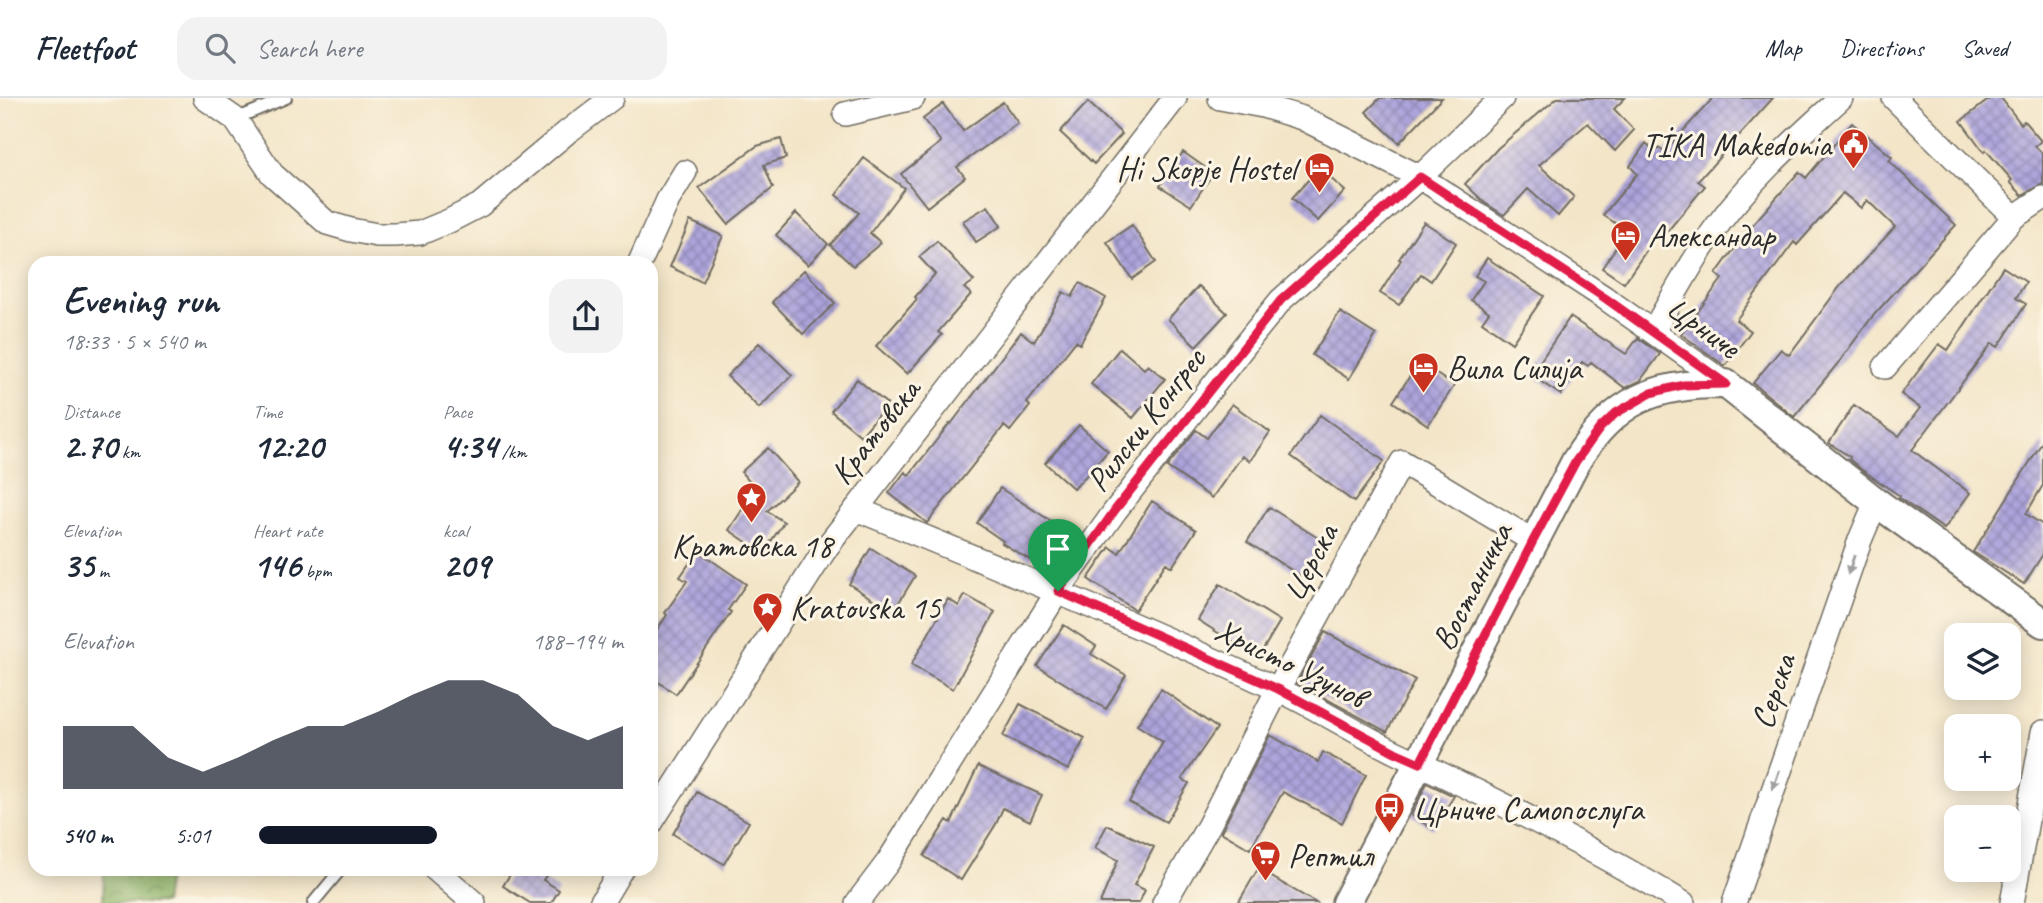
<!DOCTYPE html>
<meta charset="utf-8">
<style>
body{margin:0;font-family:Caveat,sans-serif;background:#f2f2f3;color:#1f2937;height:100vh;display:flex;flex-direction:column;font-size:26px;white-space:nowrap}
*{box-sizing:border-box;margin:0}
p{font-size:23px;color:#747a83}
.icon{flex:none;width:38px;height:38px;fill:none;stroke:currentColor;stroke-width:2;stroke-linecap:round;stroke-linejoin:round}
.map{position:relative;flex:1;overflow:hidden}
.sheet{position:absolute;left:28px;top:158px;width:630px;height:620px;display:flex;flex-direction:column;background:#fff;border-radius:21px;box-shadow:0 4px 18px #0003}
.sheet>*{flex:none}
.buttons{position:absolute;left:1944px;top:525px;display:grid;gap:14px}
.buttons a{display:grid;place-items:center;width:77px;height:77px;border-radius:14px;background:#fff;box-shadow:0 4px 18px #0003;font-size:35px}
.pin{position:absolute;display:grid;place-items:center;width:60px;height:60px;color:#fff;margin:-72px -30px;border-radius:50% 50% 50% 0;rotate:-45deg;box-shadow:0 0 7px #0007}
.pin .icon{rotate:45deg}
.round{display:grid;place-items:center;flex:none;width:74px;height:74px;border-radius:21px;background:#f2f2f3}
.head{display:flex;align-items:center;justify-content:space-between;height:119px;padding:0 35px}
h1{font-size:38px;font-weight:600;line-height:52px}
.metrics{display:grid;grid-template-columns:repeat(3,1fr);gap:10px;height:119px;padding:7px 35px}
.metrics div{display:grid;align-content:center}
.metrics b{font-size:35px;font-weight:600}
.metrics small{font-size:19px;font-weight:400}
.metrics p{font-size:19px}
.chart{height:196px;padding:14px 35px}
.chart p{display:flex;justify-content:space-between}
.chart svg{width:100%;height:126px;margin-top:7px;fill:#111827;opacity:.7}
ul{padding:0 35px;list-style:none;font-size:23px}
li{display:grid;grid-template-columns:112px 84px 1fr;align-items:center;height:52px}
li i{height:18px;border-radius:9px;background:#111827}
header{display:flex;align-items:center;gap:42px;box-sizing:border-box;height:98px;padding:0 35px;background:#fff;border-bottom:2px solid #e0e1e3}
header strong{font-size:33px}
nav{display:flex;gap:38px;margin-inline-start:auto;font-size:24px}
.search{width:490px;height:63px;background:#f2f2f3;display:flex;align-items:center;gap:18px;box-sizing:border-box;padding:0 24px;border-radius:21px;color:#747a83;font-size:26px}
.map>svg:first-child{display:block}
.forest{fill:url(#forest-crowns);stroke:#5e704b;stroke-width:2}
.building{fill:url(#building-cross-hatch)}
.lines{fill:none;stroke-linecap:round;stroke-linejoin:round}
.service-casing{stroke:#716c62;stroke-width:14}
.minor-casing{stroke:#716c62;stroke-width:26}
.tertiary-casing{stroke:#716c62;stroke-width:32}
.service{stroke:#fff;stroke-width:10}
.minor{stroke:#fff;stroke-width:23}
.tertiary{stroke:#fff;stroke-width:28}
.oneway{fill:#a0a0a0}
.route-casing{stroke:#fff;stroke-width:14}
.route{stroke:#e11d48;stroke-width:9}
.labels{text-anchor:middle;stroke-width:6;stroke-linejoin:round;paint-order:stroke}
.poi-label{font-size:33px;fill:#2b2b2b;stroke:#fcf5e5;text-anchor:start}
.street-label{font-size:33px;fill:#2b2b2b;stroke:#fcf5e5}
</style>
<header>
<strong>Fleetfoot</strong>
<div class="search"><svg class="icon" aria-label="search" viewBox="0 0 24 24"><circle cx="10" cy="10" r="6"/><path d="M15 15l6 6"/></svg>Search here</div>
<nav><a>Map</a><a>Directions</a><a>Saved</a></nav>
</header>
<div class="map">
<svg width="2043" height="805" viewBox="0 0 2043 805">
<defs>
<pattern id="forest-crowns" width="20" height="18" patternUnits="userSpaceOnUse" patternTransform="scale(1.75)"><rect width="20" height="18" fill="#91b66b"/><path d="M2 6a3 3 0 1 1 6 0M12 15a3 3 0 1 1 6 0" fill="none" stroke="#779458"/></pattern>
<pattern id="building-cross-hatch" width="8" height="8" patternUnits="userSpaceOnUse" patternTransform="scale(1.75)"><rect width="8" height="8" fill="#ada4db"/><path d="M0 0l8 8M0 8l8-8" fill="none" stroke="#8d86b2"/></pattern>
</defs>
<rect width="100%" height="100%" fill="#fcf5e5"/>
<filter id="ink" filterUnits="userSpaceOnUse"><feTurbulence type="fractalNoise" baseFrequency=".0143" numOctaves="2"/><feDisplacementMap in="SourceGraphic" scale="14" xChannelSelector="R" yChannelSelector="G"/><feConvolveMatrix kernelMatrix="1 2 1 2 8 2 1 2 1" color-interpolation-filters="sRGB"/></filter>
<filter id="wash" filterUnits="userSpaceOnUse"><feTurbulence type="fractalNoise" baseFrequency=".00686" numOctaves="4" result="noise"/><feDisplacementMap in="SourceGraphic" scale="28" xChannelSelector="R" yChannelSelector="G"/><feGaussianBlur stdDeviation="1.57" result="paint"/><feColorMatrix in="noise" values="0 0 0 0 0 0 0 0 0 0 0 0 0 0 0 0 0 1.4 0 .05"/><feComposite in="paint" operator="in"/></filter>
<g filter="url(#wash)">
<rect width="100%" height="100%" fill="#f3e5c8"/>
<path class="forest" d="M104 770H169L164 805H103Z"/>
<g id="blocks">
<path class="building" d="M1380 0H1442L1399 45 1366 14Z
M1557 0H1625L1614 11 1634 32 1615 53 1588 25 1539 67 1574 99 1558 118 1528 91 1504 117 1485 105 1465 86 1498 50Z
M1713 0H1773L1698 83 1705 88 1666 135 1661 131 1624 185 1602 170 1627 133 1603 117 1637 76 1630 68 1646 45 1655 54 1659 50 1664 54Z
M1991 0H2001L2021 26 2024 23 2041 43 2035 48 2043 56V86L2022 97 2010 84 2012 82 1986 52 1984 54 1961 23Z
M1003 4 1018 25 957 69 965 79 927 109 901 76 941 44 923 21 943 6 963 33Z
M1088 4 1122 36 1094 66 1060 34Z
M1852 25 1892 59 1889 63 1956 127 1872 219 1839 264 1794 319 1753 285 1781 251 1789 257 1841 187 1895 129 1867 102 1861 110 1843 95 1797 147 1794 144 1736 222 1751 233 1725 268 1681 236 1722 181 1716 176 1748 132 1799 74 1806 80Z
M781 41 786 60 764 67 773 90 728 126 699 90 757 48Z
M1183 54 1213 75 1191 108 1160 88Z
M864 60 904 90 870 135 881 145 853 168 830 147 859 115 836 97Z
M1319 70 1345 93 1318 123 1292 100Z
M988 108 1001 128 976 144 963 123Z
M796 115 828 146 808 167 776 137Z
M690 123 723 138 702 184 670 169Z
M1424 124 1456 145 1431 183 1421 176 1399 207 1380 195 1401 162 1399 161Z
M1132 127 1156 164 1132 181 1107 144Z
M937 143 974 183 964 190 971 196 938 234 942 237 907 276 876 248 917 201 915 199 935 176 919 159Z
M1487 160 1544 198 1512 245 1482 224 1489 214 1471 202 1484 183 1475 178Z
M2003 169 2026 184 2016 200 2026 206 1998 249 1992 245 1912 352 1970 395 1944 431 1899 400 1900 398 1862 372 1849 361 1850 359 1829 345 1854 307 1899 338 1920 310 1901 296 1939 246 1948 252Z
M804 172 835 205 803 236 772 204Z
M1080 185 1106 200 1080 246 1076 243 1027 305 1030 308 1010 333 1004 328 927 425 889 395 905 374 909 377 950 325 951 326 1021 234 1034 244 1063 194 1072 199Z
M1199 188 1227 215 1196 248 1168 221Z
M1340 214 1376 237 1349 281 1312 257Z
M1570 219 1626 256 1638 240 1660 256 1640 283 1625 290 1591 264 1588 268 1582 264 1561 297 1531 277Z
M759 245 792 277 759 310 727 278Z
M1120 250 1144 271 1148 267 1165 281 1133 320 1091 286Z
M1419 264 1454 288 1428 327 1393 304Z
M857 281 887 306 861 338 831 313Z
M1232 306 1270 334 1250 363 1242 358 1212 400 1167 369 1196 332 1207 340Z
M1320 317 1384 363 1354 404 1291 358Z
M1079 327 1108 353 1074 391 1045 365Z
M2043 343V387L2026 416 2043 427V456L2024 486 1973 454Z
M768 350 798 384 767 413 784 424 763 455 729 432 756 391 741 374Z
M1000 390 1054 425 1030 462 1002 445 1003 443 977 425Z
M1152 403 1196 432 1172 469 1166 465 1135 512 1088 481 1110 449 1119 455Z
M1269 409 1326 445 1304 480 1247 444Z
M871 450 915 478 893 514 849 486Z
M698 453 746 486 728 512 731 514 676 596 651 579V540L667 517 665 515 687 483 680 479Z
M1220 486 1280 523 1258 560 1198 522Z
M965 497 995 514 953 591 911 567 948 501 959 508Z
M1064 527 1096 548 1091 556 1126 577 1106 611 1037 568Z
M1325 534 1415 582 1387 634 1297 585Z
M1161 591 1217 630 1182 681 1189 685 1166 724 1129 704 1163 644 1137 627Z
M1020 606 1085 640 1068 672 1003 638Z
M1270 637 1318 664 1323 654 1366 677 1342 725 1283 694 1250 751 1221 734Z
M978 668 1042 697 1030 723 1003 710 996 726 961 782 924 758 947 722 951 725Z
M1427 685 1454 698 1433 731 1411 717Z
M697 694 749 724 724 766 673 736Z
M1107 727 1154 749 1134 787 1145 792 1139 805H1100L1118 762 1095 750Z
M514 770H551L543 782 559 792 551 805H530L503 788Z
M1258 771 1316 805H1238Z"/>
</g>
</g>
<g filter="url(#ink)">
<use href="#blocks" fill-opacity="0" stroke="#716c62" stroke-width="2"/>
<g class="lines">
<defs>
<path id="service" d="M235 21 286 0
M313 805 342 770"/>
<path id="minor" d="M205 0 235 21 272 76 327 125 351 132 377 137H395L420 135 449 123 480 107 566 35 612 0
M1220 0 1263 8 1302 20 1420 79 1605 200 1726 286
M1894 0 2014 119
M845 16 913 0
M640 164 668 102 685 74
M1653 233C1680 187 1705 138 1741 98 1771 63 1807 31 1841 0
M1885 269 2014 119 2043 100
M856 411C996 468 1137 526 1275 590 1317 609 1355 635 1397 655 1494 701 1591 749 1683 805
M651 725 826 450 1175 0
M434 770 474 805
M601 805 622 770
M857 805 888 764 1058 493 1115 413 1255 234 1281 202 1420 79 1502 0
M1164 805 1209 727 1278 591 1402 364 1533 443
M1734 805 1860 442 1876 404
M2012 805 2043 634"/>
<path id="tertiary" d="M1346 805 1576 363C1614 302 1655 285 1726 286L1876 404 2043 525"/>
</defs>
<use href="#service" class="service-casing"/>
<use href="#minor" class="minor-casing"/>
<use href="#tertiary" class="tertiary-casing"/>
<use href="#service" class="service"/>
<use href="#minor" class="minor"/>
<use href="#tertiary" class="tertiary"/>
</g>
<defs><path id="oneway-solid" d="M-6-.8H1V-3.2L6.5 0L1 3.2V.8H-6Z" transform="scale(1.75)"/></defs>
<g class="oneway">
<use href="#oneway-solid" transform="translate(1851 467) rotate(109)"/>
<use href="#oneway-solid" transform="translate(1776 682) rotate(109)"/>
</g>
</g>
<g class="lines" filter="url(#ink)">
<defs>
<path id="route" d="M1420 79 1605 200 1726 286 1683 287 1651 295 1616 315 1600 330 1576 363 1533 443 1420 665 1395 654 1278 591 1058 493 1115 412 1281 202Z"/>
</defs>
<use href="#route" class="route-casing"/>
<use href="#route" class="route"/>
</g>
<defs>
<symbol id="civic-pin" viewBox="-11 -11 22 30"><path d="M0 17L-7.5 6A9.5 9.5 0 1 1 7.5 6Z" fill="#c8321e" stroke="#fcf5e5"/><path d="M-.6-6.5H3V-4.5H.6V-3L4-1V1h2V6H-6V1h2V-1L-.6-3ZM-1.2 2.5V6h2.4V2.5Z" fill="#fff"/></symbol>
<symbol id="hotel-pin" viewBox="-11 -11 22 30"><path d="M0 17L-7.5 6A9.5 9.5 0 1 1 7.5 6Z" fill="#c8321e" stroke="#fcf5e5"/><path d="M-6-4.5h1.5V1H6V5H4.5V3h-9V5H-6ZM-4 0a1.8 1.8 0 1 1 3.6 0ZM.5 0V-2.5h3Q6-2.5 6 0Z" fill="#fff"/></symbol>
<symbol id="sight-pin" viewBox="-11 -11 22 30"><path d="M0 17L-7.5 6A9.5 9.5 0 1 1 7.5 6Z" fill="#c8321e" stroke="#fcf5e5"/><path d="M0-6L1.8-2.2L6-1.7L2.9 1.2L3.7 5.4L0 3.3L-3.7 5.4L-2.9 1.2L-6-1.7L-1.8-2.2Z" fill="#fff"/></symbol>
<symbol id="bus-pin" viewBox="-11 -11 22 30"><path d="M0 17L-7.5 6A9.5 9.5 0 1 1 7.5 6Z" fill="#c8321e" stroke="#fcf5e5"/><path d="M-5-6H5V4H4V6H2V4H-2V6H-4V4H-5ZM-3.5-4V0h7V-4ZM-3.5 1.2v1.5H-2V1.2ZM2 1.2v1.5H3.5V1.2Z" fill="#fff"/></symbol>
<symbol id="supermarket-pin" viewBox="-11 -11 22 30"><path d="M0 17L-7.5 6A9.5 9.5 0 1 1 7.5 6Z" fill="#c8321e" stroke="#fcf5e5"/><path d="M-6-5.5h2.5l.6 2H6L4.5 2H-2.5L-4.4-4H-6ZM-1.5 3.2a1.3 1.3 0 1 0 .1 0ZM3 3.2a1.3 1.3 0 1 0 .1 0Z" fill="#fff"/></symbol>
</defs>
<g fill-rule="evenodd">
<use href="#civic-pin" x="1836" y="28" width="35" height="47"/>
<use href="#hotel-pin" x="1302" y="52" width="35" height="47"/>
<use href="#hotel-pin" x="1608" y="120" width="35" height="47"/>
<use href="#hotel-pin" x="1406" y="252" width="35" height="47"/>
<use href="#sight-pin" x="734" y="382" width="35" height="47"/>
<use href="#sight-pin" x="750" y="492" width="35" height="47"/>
<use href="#bus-pin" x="1372" y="692" width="35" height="47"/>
<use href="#supermarket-pin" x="1248" y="740" width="35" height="47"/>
</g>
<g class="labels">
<g class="poi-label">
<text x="1831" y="58" text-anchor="end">TİKA Makedonia</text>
<text x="1296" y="82" text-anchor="end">Hi Skopje Hostel</text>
<text x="1648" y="149">Александар</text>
<text x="1447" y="281">Вила Силија</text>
<text x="752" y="459" text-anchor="middle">Кратовска 18</text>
<text x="790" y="521">Kratovska 15</text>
<text x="1413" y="722">Црниче Самопослуга</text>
<text x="1288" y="769">Рептил</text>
</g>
<g class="street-label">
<text transform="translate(1704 228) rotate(36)" y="12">Црниче</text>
<text transform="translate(1145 321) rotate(-52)" y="12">Рилски Конгрес</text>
<text transform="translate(874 333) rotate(-52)" y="12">Кратовска</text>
<text transform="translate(1309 464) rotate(-62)" y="12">Церска</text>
<text transform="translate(1471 488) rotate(-63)" y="12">Востаничка</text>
<text transform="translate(1291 564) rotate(26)" y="12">Христо Узунов</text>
<text transform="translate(1772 593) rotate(-71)" y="12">Серска</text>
</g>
</g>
</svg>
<div class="buttons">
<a><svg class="icon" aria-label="layers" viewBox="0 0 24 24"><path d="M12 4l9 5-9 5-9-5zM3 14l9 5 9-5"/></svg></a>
<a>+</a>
<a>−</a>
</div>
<div class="pin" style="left:1058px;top:493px;background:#1e9e55"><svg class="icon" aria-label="arrive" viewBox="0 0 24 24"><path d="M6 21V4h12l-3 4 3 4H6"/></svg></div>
<section class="sheet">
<div class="head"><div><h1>Evening run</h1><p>18:33 · 5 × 540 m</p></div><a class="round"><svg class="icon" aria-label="share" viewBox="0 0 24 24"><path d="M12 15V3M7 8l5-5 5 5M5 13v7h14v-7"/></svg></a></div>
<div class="metrics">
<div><p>Distance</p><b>2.70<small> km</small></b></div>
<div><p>Time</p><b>12:20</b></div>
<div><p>Pace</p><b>4:34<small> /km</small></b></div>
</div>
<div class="metrics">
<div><p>Elevation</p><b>35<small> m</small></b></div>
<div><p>Heart rate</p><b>146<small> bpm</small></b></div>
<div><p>kcal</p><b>209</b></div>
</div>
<div class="chart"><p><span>Elevation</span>188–194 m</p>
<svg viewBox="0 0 160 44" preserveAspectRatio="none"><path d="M0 44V22L10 22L20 22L30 33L40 38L50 33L60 27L70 22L80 22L90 17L100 11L110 6L120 6L130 11L140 22L150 27L160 22V44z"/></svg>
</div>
<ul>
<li><b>540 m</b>5:01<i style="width:49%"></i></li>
</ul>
</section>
</div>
